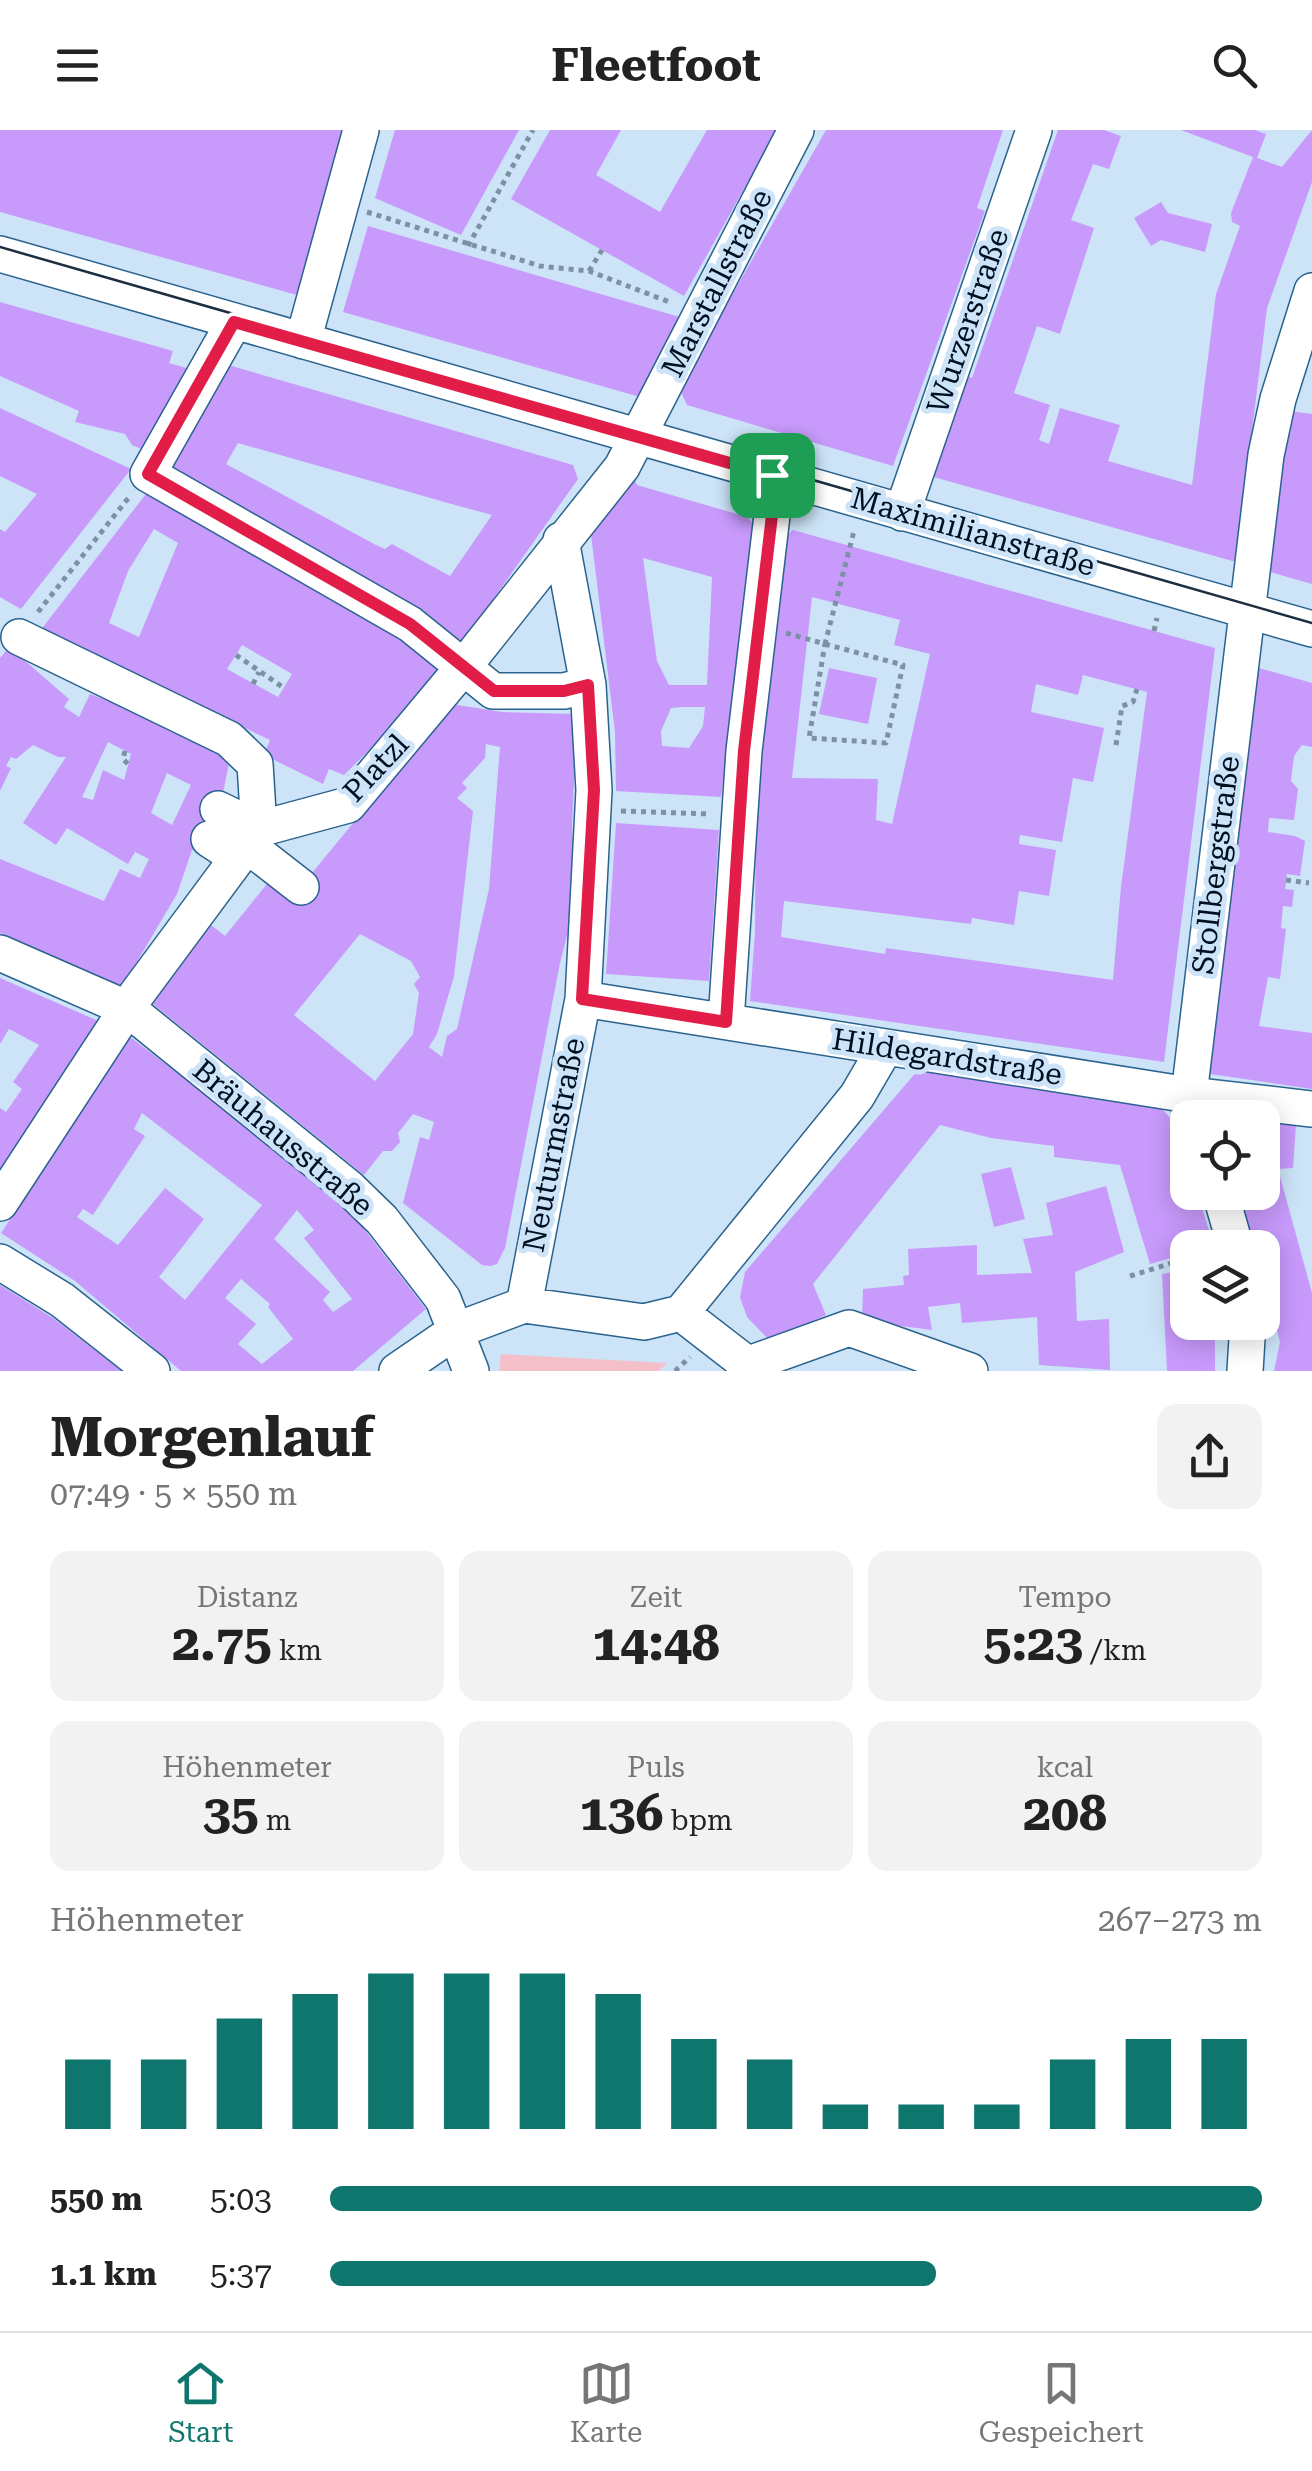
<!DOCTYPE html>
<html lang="de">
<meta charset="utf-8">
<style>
body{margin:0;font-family:"Roboto Serif",serif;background:#f2f2f2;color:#222;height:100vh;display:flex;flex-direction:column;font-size:38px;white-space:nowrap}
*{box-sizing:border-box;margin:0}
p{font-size:32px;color:#767676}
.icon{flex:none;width:55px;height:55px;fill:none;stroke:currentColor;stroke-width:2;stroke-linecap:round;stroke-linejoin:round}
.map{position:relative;height:1241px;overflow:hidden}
.details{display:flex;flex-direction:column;background:#fff;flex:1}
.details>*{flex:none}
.fabs{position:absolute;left:1170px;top:970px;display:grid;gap:20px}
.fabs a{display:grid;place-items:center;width:110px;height:110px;border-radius:20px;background:#fff;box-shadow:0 5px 25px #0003;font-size:50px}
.pin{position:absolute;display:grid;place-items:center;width:85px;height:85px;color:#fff;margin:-42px;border-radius:20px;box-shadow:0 5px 15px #0006}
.round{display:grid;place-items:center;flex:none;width:105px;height:105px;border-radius:20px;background:#f2f2f2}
.summary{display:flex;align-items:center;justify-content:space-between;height:170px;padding:0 50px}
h1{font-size:55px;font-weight:700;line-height:75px}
.metrics{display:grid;grid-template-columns:repeat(3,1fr);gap:15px;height:170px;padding:10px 50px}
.metrics div{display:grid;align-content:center;border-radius:20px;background:#f2f2f2;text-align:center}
.metrics b{font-size:50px;font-weight:700}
.metrics small{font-size:28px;font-weight:400}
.metrics p{font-size:28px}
.chart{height:280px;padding:20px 50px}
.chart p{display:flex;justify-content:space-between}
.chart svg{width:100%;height:180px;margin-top:10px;stroke:#0f766e;stroke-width:6}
ul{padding:0 50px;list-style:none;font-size:32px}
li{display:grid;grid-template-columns:160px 120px 1fr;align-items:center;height:75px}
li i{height:25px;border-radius:12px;background:#0f766e}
header{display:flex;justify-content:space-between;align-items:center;height:130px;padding:0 50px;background:#fff;font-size:45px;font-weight:700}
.tab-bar{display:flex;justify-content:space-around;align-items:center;height:140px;border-top:2px solid #e0e0e0;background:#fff;font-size:28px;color:#767676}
.tab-bar a{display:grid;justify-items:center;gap:5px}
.tab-bar .on{color:#0f766e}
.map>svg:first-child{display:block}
.green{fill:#f5bfca}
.building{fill:#c89afc;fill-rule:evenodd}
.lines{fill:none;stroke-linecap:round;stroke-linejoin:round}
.minor-casing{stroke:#2a638e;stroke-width:38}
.path{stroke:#7d91a4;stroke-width:5;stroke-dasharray:5 5;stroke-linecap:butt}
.minor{stroke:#fff;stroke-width:35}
.tram{stroke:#1d2e40;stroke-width:2.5}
.route-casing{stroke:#fff;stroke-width:20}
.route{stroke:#e11d48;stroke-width:12}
.labels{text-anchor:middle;stroke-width:10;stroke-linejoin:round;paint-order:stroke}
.street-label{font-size:30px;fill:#001021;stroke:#cde4f8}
</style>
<header><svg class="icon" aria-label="menu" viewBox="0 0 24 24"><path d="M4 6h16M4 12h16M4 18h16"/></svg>Fleetfoot<svg class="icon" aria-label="search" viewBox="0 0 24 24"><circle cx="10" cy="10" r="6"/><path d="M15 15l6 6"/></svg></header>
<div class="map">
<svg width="1312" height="1241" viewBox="0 0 1312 1241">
<rect width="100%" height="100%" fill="#cde4f8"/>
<path class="green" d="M501 1224 667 1233 659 1241H499Z"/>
<path class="building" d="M0 0H344L297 165 0 82Z
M395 0H519L461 105 375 68Z
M550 0H621L596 45 660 82 707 0H777L684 166 511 69Z
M826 0H1003L977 78 985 81 893 336 687 275 679 258Z
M1058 0H1104L1121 6 1109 39 1093 34 1071 90 1094 98 1060 204 1037 196 1014 263 1050 275 1039 310 1049 314 1060 278 1120 295 1108 331 1192 355 1216 164 1240 96 1232 92 1231 83 1253 27 1181 0H1255L1266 4 1257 28 1282 37 1312 0V52L1267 178 1236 432 930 346 964 245 972 248Z
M1161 72 1168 83 1212 94 1205 122 1161 110 1151 116 1134 88Z
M368 96 683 188 640 267 343 182Z
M0 172 173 221 169 233 190 239 146 321 132 315 125 304 75 292 79 281 0 246Z
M225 234 573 335 578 349 463 512 172 349 169 337ZM238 313 448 373 492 385 450 446 392 414 385 419 376 415 226 334Z
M0 278 131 339 21 479 0 467V399L5 402 37 364 0 346Z
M1290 281 1312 284V454L1270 442Z
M635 350 637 355 747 387 756 397 721 667 616 661 615 602 590 396 619 356ZM643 428 712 447 707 555H669L657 531ZM681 577H705L703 596 689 618 662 616 661 601 671 578Z
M149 360 339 475 344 466 442 534V548L344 645 329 639 323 654 264 625 270 610 40 501ZM154 399 178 413 139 507 109 493 128 441ZM242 515 292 544 278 567 227 539Z
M793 400 1215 518 1164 932 750 871 755 802 756 644 781 409ZM812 467 900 490 894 515 930 524 892 694 876 690 878 649 792 648ZM1083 545 1147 562 1121 757 1113 850 886 818 885 824 781 807 784 771 971 794 972 788 1014 795 1019 761 1049 766 1056 720 1019 714 1020 705 1062 712 1073 648 1093 652 1104 598 1031 582 1036 554 1078 565Z
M9 517 69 569 64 577 79 587 90 564 158 590 230 628 222 668 204 723 192 720 177 764 122 857 0 803V729L104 771 120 739 140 748 149 729 135 722 128 734 67 698 56 715 23 693 66 627H58L33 615 16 629 11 627 6 636 11 638 0 661V528ZM108 612 131 624 124 650 103 640 93 670 82 667ZM167 643 191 655 172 695 151 683Z
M829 538 877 548 868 594 819 584Z
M1259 538 1312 553V617L1302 615 1294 626 1291 651 1298 659 1294 690 1269 688 1268 702 1295 706 1305 711 1300 746 1287 744 1285 759 1294 760 1292 777 1283 776 1281 798 1286 799 1280 849 1268 847 1259 896 1312 903V959L1210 944Z
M451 574 502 582 577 584 572 697 575 775 560 833 505 1118 497 1134 490 1136 482 1135 403 1073 420 1007 429 1010 434 992 413 984 398 1003 400 1012 392 1021H383L364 1045 149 871 211 795 225 806 267 754 289 771ZM486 614 500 617 489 759 457 899 447 906 442 927 429 917 437 904 454 846 473 681 457 668 467 658 462 653 485 628ZM360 804 411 831 420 847 414 854 419 863 413 904 375 951 294 885Z
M616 693 719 700 709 851 606 844Z
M0 848 103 893 0 1048V978L6 982 22 959 13 952 39 915 9 899 0 914Z
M130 907 321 1051 357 1090 426 1179 353 1241H181L75 1151 1 1103ZM142 983 262 1075 185 1170 159 1147 204 1089 165 1058 118 1115 77 1087 83 1079 93 1085 145 1006 134 999ZM297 1080 314 1100 304 1108 352 1169 333 1182 323 1170 330 1162 274 1109ZM241 1149 270 1174 268 1177 293 1209 262 1234 238 1214 256 1194 225 1168Z
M918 940 1147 974 1162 979 1173 991 1188 1036V1062H1197L1214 1116 1188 1118V1123L1150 1134 1120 1035 1054 1027V1016L991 1008 940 995 813 1154 826 1185 770 1211 747 1187 740 1167 745 1142Z
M1262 989 1296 994 1293 1038 1278 1039 1312 1163V1241H1274L1280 1212 1262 1141V1118H1255L1238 1062H1262Z
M1011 1037 1025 1089 994 1097 981 1044Z
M1106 1056 1124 1122 1075 1142 1077 1191 1109 1189 1110 1240 1039 1235 1037 1187 962 1193 960 1173 928 1177 932 1200 862 1191 863 1159 904 1155 903 1146 909 1145 908 1119 977 1115V1145L1032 1143 1023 1109 1053 1105 1046 1073Z
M1188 1139V1192H1215V1241H1167L1162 1144Z
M0 1155 53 1188 122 1241H0Z"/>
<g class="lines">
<defs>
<path id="minor" d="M0 124 1312 499
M234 192 148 344 410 494 493 561H564L588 555
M303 211 361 0
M902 383 1034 0
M218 679 259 699 348 675 465 535 622 337 796 0
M209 709 238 728
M247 715 301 757
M0 823 128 879 348 1057 382 1090 443 1169 471 1241
M583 869 1189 965 1312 979
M726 891 744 621 773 377 772 345
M1196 988 1189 965 1266 325 1278 269 1312 161
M1220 1062 1236 1118
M0 1073 136 865 259 699 255 634 229 609 19 507
M0 1132 62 1170 152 1241
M524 1175 583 869 594 660 588 555 561 410
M681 1183 756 1241
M749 1234 849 1198 970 1241
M397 1241 457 1200 524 1175 644 1192 681 1183 857 966 885 918
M1245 1241 1248 1192"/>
</defs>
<use href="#minor" class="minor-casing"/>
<path class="path" d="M367 82 540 136 589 141 672 173
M468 116 533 0
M589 141 602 120
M38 482 130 366
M1154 501 1157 488
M786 503 825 514 854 401
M825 514 903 535 886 613 809 608Z
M236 525 284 558
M253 554 259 542
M1116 615 1122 576 1133 572 1137 559
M125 621 123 629 128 634
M621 681 710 684
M1286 750 1309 753
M1130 1146 1188 1128
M675 1241 690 1227"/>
<use href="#minor" class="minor"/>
<path class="tram" d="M0 117 1312 493"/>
</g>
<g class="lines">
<defs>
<path id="route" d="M234 192 772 345 773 377 744 621 726 892 582 869 594 660 588 555 564 561H494L410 494 148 344Z"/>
</defs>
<use href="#route" class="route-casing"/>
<use href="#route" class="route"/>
</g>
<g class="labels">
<g class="street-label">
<text transform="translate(717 153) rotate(-63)" y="10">Marstallstraße</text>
<text transform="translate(968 191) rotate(-71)" y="10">Wurzerstraße</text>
<text transform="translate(973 402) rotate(16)" y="10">Maximilianstraße</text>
<text transform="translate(376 638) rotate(-47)" y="10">Platzl</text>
<text transform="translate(1216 735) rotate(-83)" y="10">Stollbergstraße</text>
<text transform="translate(947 927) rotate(9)" y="10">Hildegardstraße</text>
<text transform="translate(283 1008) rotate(40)" y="10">Bräuhausstraße</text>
<text transform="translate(554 1015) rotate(-79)" y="10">Neuturmstraße</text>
</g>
</g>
</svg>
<div class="fabs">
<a><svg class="icon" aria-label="locate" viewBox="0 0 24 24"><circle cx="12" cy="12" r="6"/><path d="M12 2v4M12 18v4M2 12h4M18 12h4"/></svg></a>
<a><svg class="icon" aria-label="layers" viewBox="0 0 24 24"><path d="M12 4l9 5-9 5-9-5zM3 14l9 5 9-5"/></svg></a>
</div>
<div class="pin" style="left:772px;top:345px;background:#1e9e55"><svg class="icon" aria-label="arrive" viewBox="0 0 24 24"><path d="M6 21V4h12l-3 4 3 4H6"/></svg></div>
</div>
<section class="details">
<div class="summary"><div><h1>Morgenlauf</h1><p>07:49 · 5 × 550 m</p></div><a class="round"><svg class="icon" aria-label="share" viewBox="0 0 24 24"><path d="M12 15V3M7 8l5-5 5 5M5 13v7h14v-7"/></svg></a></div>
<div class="metrics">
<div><p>Distanz</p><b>2.75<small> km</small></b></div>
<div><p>Zeit</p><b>14:48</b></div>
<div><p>Tempo</p><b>5:23<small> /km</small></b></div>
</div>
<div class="metrics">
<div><p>Höhenmeter</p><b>35<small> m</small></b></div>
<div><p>Puls</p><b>136<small> bpm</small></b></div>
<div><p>kcal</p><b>208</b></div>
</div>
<div class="chart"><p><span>Höhenmeter</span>267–273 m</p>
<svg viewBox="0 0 160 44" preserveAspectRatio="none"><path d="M5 44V27M15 44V27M25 44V17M35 44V11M45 44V6M55 44V6M65 44V6M75 44V11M85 44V22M95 44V27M105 44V38M115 44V38M125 44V38M135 44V27M145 44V22M155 44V22"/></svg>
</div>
<ul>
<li><b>550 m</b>5:03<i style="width:100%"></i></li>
<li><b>1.1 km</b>5:37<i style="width:65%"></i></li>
</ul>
</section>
<nav class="tab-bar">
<a class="on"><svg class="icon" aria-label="home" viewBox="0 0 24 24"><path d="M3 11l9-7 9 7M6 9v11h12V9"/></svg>Start</a>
<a><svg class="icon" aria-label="map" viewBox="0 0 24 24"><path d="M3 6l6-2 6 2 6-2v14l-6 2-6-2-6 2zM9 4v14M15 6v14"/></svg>Karte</a>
<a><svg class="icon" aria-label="saved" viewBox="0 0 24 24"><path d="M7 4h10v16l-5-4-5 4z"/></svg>Gespeichert</a>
</nav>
